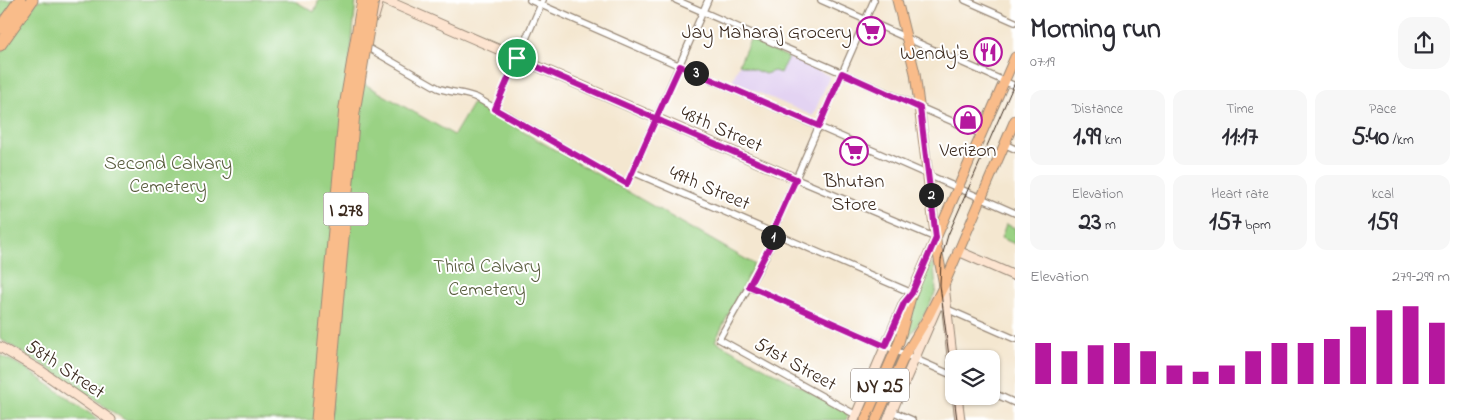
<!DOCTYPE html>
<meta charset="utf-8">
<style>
body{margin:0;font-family:"Indie Flower",sans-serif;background:#f7f7f7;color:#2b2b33;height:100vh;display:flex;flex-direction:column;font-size:19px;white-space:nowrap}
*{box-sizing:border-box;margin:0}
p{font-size:16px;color:#7c7c81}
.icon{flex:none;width:28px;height:28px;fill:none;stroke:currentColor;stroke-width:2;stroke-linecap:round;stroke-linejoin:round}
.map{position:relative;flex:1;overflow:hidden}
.sheet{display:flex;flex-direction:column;background:#fff;width:450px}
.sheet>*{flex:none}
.buttons{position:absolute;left:945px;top:350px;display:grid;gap:10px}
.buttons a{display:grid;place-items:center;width:55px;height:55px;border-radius:10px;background:#fff;box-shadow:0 1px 4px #0004;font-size:25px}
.pin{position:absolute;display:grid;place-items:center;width:42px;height:42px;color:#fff;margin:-21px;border:2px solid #fff;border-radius:50%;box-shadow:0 1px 5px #0007}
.km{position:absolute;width:25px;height:25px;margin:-12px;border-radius:50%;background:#222;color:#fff;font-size:14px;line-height:25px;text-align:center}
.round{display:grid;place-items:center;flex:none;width:52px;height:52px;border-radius:15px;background:#f7f7f7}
.overview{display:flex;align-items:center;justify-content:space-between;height:85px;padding:0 15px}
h1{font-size:28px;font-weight:800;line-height:38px}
.stats{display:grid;grid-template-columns:repeat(3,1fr);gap:8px;height:85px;padding:5px 15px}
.stats div{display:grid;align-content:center;border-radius:12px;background:#f7f7f7;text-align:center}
.stats b{font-size:25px;font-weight:800}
.stats small{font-size:14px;font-weight:400}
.stats p{font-size:14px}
.chart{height:140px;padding:10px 15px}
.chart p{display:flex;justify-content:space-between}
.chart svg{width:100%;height:90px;margin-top:5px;stroke:#b5179e;stroke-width:6}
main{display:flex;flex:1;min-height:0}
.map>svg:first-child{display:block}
.built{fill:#e3d3f2}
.green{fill:#9ad284;stroke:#6a7e51}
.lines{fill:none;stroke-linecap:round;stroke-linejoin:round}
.street-casing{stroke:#988877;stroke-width:8}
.secondary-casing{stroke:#988877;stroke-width:11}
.primary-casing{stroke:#988877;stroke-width:11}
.highway-casing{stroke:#988877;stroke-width:13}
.street{stroke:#fff;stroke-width:5.5}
.secondary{stroke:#fde4d0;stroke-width:9}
.primary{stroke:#f9bc8a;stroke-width:9}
.highway{stroke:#f9bc8a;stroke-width:11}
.rail{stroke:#3b2a1e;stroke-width:1}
.highway-bridge-casing{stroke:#988877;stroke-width:13;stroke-linecap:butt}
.highway-bridge{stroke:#f9bc8a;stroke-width:11}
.route-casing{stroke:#fff;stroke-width:10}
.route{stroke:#b5179e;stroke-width:6}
.labels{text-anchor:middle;stroke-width:4;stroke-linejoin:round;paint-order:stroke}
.shield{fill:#fff;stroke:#766a62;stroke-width:1}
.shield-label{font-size:19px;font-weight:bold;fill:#3b2a1e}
.poi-label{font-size:20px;fill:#3b2a1e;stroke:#fff;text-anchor:end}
.street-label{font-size:20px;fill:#3b2a1e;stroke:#fff}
.park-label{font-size:20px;fill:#585c3d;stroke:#fff}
</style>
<main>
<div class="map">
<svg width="1015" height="420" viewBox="0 0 1015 420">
<rect width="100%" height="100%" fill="#fff"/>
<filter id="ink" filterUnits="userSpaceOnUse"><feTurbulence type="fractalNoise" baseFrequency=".02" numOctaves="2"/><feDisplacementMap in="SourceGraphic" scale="10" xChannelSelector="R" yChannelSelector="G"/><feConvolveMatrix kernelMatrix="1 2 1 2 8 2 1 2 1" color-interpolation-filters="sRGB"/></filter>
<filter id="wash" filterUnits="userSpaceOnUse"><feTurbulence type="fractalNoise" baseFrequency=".0096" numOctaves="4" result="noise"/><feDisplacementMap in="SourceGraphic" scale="20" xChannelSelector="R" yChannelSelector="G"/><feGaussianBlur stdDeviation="1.12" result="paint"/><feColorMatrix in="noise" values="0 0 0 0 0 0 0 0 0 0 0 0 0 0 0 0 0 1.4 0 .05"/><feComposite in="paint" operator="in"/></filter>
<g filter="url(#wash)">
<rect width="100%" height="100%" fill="#f4e7d0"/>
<path class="built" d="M750 40 830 76 813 116 732 81Z"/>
<path class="green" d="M0 0H15L0 22Z
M38 0H293L314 12 319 0H356L315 420H125L48 368 0 339V54Z
M750 40 788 57 780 73 774 71 765 74 739 64Z
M361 82 454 135 473 103 754 264 715 341 849 413 846 420H331Z
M1006 224 1015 228V244L1001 238Z
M931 264 934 265 936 291 924 315 903 346 902 344 914 301Z
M0 355 24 367 99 420H0Z"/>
</g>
<g filter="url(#ink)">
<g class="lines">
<defs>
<path id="street" d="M530 0 1015 213
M676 0 981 134
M821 0 1015 86
M965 0 1015 22
M365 46 438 88C451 93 464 92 477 98L627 184 708 0
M495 109 543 0
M1004 144 1015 149
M633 172 912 293
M796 179 936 238
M749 286 954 376
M938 305 1015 339
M991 392 1015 403
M892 411 912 420
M856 415 719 339 764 260 773 240 775 226 874 0"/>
<path id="secondary" d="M385 0 796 179
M374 17 379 0
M958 251 1015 276
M944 285 954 374
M0 347 41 371 111 420
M957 396 960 420
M854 420 904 303 912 294
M888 420 939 302"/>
<path id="primary" d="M897 0 915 73 937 249 944 285
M865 420 899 342 912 293 1015 57
M876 420 905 355 928 317 944 285 1015 120"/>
<path id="highway" d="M0 28 20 0
M0 45 32 0"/>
</defs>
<use href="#street" class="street-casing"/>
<use href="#secondary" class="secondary-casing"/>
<use href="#primary" class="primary-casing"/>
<use href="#highway" class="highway-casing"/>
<use href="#street" class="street"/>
<use href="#secondary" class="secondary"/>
<use href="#primary" class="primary"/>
<use href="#highway" class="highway"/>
<path class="rail" d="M957 420 940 285 941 260 948 235 1015 82"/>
<defs>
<path id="highway-bridge" d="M317 420 345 107 363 0
M327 420 354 112 373 0"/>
</defs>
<use href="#highway-bridge" class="highway-bridge-casing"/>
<use href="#highway-bridge" class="highway-bridge"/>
</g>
</g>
<g class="lines" filter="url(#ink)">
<defs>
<path id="route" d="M517 58 650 116 663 122 796 179 775 226 770 246 749 286 885 346 904 303 912 293 936 238 920 108 842 73 819 126 680 66 659 112 656 119 627 184 495 109 517 58"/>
</defs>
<use href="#route" class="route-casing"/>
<use href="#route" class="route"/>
</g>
<defs>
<symbol id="supermarket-ring" viewBox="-11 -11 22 22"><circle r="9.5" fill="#fff" stroke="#b5179e" stroke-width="1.5"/><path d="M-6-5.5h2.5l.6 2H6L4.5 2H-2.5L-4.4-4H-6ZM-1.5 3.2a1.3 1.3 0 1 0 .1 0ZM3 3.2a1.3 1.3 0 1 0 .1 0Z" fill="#b5179e"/></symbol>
<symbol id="restaurant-ring" viewBox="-11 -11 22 22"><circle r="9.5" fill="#fff" stroke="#b5179e" stroke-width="1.5"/><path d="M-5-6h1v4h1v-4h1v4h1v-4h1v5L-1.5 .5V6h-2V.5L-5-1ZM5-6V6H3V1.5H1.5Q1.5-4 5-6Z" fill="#b5179e"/></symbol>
<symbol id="shop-ring" viewBox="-11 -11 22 22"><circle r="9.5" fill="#fff" stroke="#b5179e" stroke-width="1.5"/><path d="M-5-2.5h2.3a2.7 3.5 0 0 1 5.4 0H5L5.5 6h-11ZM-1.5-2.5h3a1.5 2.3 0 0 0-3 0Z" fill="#b5179e"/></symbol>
</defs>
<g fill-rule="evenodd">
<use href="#supermarket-ring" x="855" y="15" width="32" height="32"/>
<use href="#restaurant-ring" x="972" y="36" width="32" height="32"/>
<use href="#shop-ring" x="952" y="104" width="32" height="32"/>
<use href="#supermarket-ring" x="838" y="135" width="32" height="32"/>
</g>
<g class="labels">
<g class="shield">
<rect x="323.5" y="192.5" width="45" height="33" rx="4"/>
<rect x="851" y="368.5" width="58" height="33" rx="4"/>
</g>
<g class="shield-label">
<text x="346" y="216">I 278</text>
<text x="880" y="392">NY 25</text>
</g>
<g class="poi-label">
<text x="852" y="38">Jay Maharaj Grocery</text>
<text x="969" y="59">Wendy's</text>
<text x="968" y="156" text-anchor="middle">Verizon</text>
<text x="854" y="187" text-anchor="middle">Bhutan<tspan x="854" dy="23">Store</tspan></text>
</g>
<g class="street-label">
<text transform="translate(722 128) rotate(24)" y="7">48th Street</text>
<text transform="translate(710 187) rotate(23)" y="7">49th Street</text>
<text transform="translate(796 363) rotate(29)" y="7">51st Street</text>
<text transform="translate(66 368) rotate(34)" y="7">58th Street</text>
</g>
<g class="park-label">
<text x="168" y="169">Second Calvary<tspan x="168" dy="23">Cemetery</tspan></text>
<text x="487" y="272">Third Calvary<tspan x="487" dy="23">Cemetery</tspan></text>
</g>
</g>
</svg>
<div class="buttons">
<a><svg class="icon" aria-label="layers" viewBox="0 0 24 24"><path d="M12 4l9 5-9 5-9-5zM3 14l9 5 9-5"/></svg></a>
</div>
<div class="pin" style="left:517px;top:58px;background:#1e9e55"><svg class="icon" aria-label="arrive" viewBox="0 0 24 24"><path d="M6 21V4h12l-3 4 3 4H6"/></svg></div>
<b class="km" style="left:773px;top:237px">1</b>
<b class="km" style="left:931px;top:195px">2</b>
<b class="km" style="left:696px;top:73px">3</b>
</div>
<section class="sheet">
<div class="overview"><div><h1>Morning run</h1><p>07:19</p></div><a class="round"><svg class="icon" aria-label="share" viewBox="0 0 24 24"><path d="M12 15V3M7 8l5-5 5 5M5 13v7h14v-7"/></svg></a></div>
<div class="stats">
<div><p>Distance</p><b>1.99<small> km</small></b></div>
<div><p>Time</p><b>11:17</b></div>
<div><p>Pace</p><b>5:40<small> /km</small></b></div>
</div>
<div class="stats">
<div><p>Elevation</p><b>23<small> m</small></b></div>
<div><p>Heart rate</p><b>157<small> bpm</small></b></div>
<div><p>kcal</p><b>159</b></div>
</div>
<div class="chart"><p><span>Elevation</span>279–299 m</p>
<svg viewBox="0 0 160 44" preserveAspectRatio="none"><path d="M5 44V24M15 44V28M25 44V25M35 44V24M45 44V28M55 44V35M65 44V38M75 44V35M85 44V28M95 44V24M105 44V24M115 44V22M125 44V16M135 44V8M145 44V6M155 44V14"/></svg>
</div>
</section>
</main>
